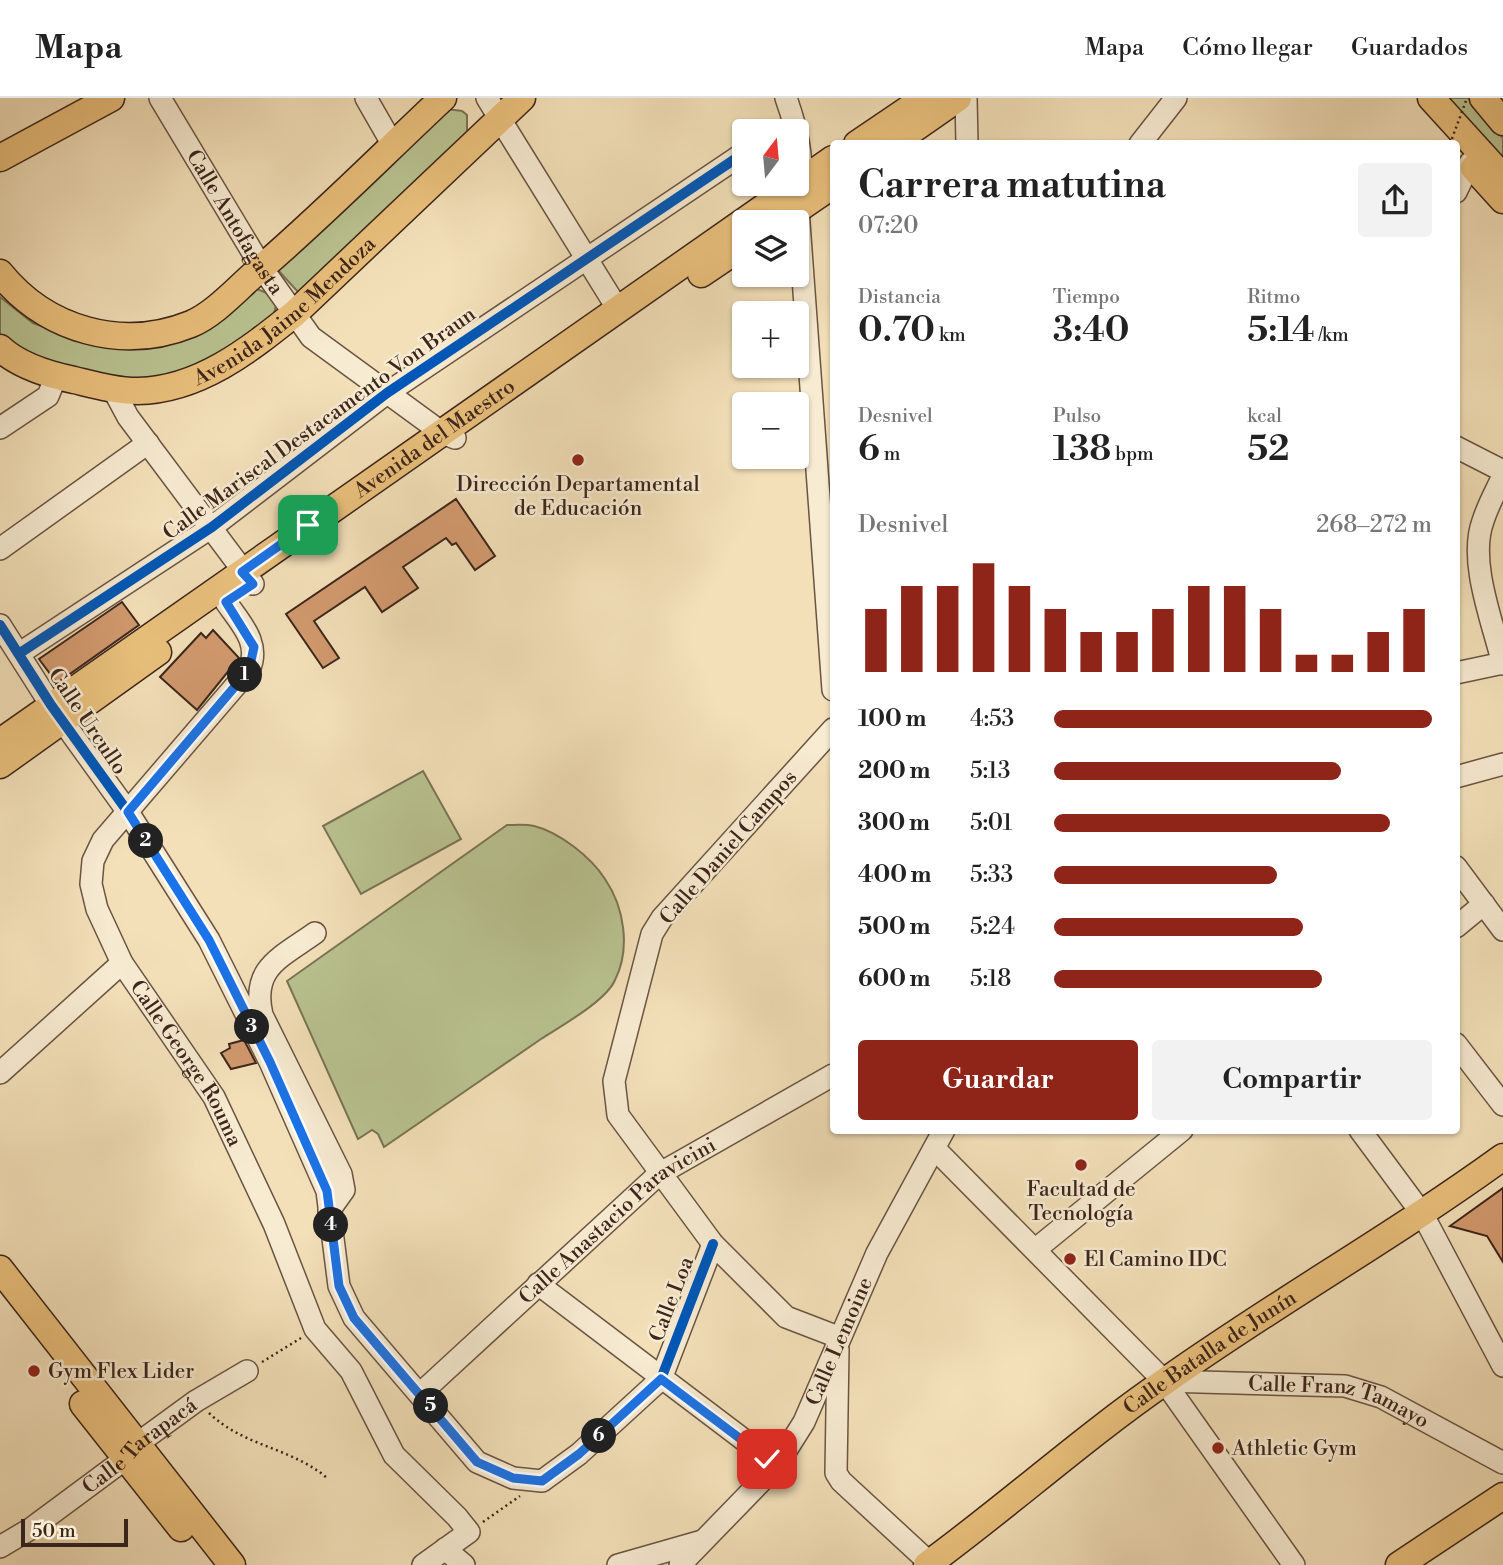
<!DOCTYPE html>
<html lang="es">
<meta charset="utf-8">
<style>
body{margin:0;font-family:"Libre Bodoni",serif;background:#f2f2f2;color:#222;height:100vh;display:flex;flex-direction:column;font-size:26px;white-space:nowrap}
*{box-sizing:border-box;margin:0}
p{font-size:23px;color:#767676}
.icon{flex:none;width:38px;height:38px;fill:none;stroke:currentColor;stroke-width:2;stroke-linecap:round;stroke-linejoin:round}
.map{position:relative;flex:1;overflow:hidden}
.drawer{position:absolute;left:830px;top:42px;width:630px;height:994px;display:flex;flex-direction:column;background:#fff;border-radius:7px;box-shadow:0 2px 5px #0004}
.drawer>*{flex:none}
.needle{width:46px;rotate:16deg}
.controls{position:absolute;left:732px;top:21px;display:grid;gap:14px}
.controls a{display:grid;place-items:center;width:77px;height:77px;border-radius:7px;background:#fff;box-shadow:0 2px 5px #0004;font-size:35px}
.scale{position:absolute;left:21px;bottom:18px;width:107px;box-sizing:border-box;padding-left:7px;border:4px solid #3c251b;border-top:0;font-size:19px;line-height:24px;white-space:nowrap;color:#3c251b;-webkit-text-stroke:5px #f7ebd2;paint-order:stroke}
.pin{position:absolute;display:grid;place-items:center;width:60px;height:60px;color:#fff;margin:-30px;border-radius:14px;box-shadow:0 4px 10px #0006}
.km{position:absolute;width:35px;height:35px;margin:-18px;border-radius:50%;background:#222;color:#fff;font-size:19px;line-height:35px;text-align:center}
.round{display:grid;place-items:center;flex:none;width:74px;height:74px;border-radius:7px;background:#f2f2f2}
.overview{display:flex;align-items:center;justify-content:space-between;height:119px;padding:0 28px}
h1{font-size:38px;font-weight:600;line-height:52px}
.figures{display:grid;grid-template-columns:repeat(3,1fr);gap:10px;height:119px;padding:7px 28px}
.figures div{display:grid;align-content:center}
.figures b{font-size:35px;font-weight:600}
.figures small{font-size:19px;font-weight:400}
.figures p{font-size:19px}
.chart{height:196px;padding:14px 28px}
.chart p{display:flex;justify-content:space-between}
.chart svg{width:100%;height:126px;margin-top:7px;stroke:#8f2418;stroke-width:6}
.primary-button{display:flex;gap:14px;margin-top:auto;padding:14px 28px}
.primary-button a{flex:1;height:80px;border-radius:7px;background:#8f2418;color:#fff;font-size:28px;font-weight:600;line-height:80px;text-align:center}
.primary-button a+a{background:#f2f2f2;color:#222}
ul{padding:0 28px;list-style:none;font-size:23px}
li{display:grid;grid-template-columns:112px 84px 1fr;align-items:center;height:52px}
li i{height:18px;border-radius:9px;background:#8f2418}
header{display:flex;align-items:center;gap:42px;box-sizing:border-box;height:98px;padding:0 35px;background:#fff;border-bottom:2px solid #e0e0e0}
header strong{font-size:33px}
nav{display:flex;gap:38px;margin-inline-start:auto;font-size:24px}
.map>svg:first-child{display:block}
.green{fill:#b9c391;stroke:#7a7456;stroke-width:2}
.building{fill:#d29a6e;stroke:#3c251b;stroke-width:2}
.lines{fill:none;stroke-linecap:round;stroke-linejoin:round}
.minor-casing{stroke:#6a5442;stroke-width:24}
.major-casing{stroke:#3c251b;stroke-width:29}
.path{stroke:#3c251b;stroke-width:2.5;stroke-dasharray:2 3.5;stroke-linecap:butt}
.minor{stroke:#f7ebd2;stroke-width:21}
.major{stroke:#eac07c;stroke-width:26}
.path-bridge{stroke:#3c251b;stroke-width:2.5;stroke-dasharray:2 3.5;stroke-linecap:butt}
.cycleway-casing{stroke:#f7ebd2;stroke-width:15}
.cycleway{stroke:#0057b8;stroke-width:10}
.route-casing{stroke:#fff;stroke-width:14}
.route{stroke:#1a73e8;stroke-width:9}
.poi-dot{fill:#8f2418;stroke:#f7ebd2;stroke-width:2.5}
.labels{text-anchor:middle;stroke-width:5;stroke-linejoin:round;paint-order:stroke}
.street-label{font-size:21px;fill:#3c251b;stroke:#f7ebd2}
.poi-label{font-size:21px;fill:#3c251b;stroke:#f7ebd2;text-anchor:start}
</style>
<header>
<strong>Mapa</strong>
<nav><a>Mapa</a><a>Cómo llegar</a><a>Guardados</a></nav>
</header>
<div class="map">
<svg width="1503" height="1467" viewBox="0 0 1503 1467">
<rect width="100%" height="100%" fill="#f3e0b9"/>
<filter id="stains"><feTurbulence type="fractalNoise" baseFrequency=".00286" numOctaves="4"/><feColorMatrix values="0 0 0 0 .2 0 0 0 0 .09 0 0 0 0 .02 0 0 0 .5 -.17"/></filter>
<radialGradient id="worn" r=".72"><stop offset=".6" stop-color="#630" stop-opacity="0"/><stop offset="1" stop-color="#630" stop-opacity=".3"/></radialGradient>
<path class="green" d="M1440 0H1468L1503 40V89Z
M447 11 462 13 467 17V44L299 195 277 171Z
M257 191 274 198 276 208 273 218C256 231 238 250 218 260 153 295 56 284 0 237V199L33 225 83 243 130 250Z
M423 673 461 741 361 796 323 728Z
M507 727C516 727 526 726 534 728 559 734 591 759 605 781 624 809 631 850 615 882 606 903 561 928 541 941 489 977 436 1013 384 1049L378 1036 372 1032 358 1041 287 883Z"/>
<path class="building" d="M456 401 495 458 475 472 456 445 452 447 446 440 403 469 418 490 382 514 365 489 314 523 339 560 323 570 286 516Z
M122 504 139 527 57 585 39 561Z
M213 532 239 560 197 612 160 579 201 535 206 540Z
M244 942 256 965 231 971 221 955 230 950 229 946Z
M1503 1090V1164L1487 1138 1450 1128Z"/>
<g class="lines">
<defs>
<g id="minor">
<path id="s1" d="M160 0 262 170 311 239 441 334 455 340"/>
<path d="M366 0 393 47"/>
<path d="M487 0 619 213"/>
<path d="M786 0C800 39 805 70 798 111L833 592"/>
<path d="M966 0 967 46"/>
<path d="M1140 46 1176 0"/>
<path d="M1456 94 1470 65"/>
<path d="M113 291 128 319 253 486"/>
<path d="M0 330 48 298 56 278"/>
<path d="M1456 349 1503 373"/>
<path d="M1503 378C1496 393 1488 407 1483 423 1468 463 1493 525 1503 566"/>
<path d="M0 451 148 345"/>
<path id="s2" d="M226 504C241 526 261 545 249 572L103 742 93 763 91 786 97 811 122 865 214 999 274 1126 315 1231 351 1273 394 1357 457 1419 469 1434 423 1467"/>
<path d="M0 527 51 607 128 714 209 842 270 964 327 1093 339 1188 354 1220 477 1364 513 1380 542 1383 579 1356 661 1281 713 1146"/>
<path d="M20 555 212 429 387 295 744 55"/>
<path d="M1456 575 1503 565"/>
<path d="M833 631 662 820 652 836 614 983 618 1017 713 1146 786 1219 838 1239"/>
<path d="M1456 679 1503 666"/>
<path d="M1456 769 1503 832"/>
<path d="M1456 829 1484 806"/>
<path d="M315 835C280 860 251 870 262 917L341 1076 344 1092 329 1113"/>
<path d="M1456 946 1503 1007"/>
<path d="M0 975 122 865"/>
<path d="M1360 1032 1423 1117 1503 1268"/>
<path d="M935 1051 1164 1283 1294 1467"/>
<path d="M1036 1151 1182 1032"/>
<path d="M538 1186 777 1367"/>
<path d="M838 1251 836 1375 841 1383 932 1467"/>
<path id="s3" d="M1164 1283 1345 1288 1381 1299 1503 1365"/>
<path id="s4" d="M421 1295 659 1076 833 977"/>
<path id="s5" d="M0 1449 32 1430 125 1361 137 1346 196 1303 247 1273"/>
<path d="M445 1451 464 1467"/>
<path d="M618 1467 702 1443"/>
<path id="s6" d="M680 1467 777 1367 804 1324 877 1155 944 1032"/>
</g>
<g id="major">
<path d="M1431 0 1503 79"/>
<path d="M1483 0 1503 24"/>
<path d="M857 46 925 0"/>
<path d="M892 46 958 0"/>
<path d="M0 60 111 0"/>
<path d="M1474 70 1503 102"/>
<path d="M779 124 833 87"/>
<path d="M0 175C46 232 122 254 191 226 213 217 235 193 253 177 319 121 380 59 443 0"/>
<path d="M701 176 744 147"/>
<path id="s7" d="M0 250C18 267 50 277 74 282 95 287 116 293 138 293 199 292 249 252 294 216L522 0"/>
<path id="s8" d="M0 644 833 61"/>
<path d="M0 667 158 554"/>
<path d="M0 1171 232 1467"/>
<path d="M83 1306 181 1430"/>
<path id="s9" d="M927 1467C1009 1407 1084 1339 1167 1282 1277 1204 1394 1138 1503 1059"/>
<path d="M1399 1467 1503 1398"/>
</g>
</defs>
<use href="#minor" class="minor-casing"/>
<use href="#major" class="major-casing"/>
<path class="path" d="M262 1264 301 1240
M209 1315C243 1348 289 1349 326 1379
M483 1424 520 1398"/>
<use href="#minor" class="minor"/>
<use href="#major" class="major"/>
<path class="path-bridge" d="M1450 46 1467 0"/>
<defs>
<path id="cycleway" d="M0 527 51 607 128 714 209 842 270 964 327 1093 339 1188 354 1220 477 1364 513 1380 542 1383 579 1356 661 1281 713 1146
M20 555 212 429 387 295 744 55"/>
</defs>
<use href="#cycleway" class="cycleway-casing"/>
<use href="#cycleway" class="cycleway"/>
</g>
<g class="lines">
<defs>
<path id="route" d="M308 427 242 474 253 486 226 504 254 549 249 572 128 714 209 842 270 964 327 1093 339 1188 354 1220 477 1364 513 1380 542 1383 579 1356 661 1281 767 1361"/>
</defs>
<use href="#route" class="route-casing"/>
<use href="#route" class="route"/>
</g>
<g class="poi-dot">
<circle cx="578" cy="362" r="7"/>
<circle cx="1081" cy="1067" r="7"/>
<circle cx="1070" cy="1161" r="7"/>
<circle cx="34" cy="1273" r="7"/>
<circle cx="1218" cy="1350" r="7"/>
</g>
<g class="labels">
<g class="street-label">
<text dy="7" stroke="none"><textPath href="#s1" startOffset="145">Calle Antofagasta</textPath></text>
<text dy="7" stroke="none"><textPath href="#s7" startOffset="318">Avenida Jaime Mendoza</textPath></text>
<text transform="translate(319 325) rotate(-36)" y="7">Calle Mariscal Destacamento Von Braun</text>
<text dy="7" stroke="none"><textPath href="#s8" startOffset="530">Avenida del Maestro</textPath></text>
<text transform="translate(88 623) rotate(56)" y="7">Calle Urcullo</text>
<text transform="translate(728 749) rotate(-49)" y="7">Calle Daniel Campos</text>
<text dy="7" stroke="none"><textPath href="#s2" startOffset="551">Calle George Rouma</textPath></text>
<text dy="7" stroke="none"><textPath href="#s4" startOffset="262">Calle Anastacio Paravicini</textPath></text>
<text transform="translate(671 1201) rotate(-69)" y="7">Calle Loa</text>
<text dy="7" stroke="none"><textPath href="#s6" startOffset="278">Calle Lemoine</textPath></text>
<text dy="7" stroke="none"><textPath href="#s9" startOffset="354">Calle Batalla de Junín</textPath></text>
<text dy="7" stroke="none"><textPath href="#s3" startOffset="178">Calle Franz Tamayo</textPath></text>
<text dy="7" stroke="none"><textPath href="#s5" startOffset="173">Calle Tarapacá</textPath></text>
</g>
<g class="poi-label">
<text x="578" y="393" text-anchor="middle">Dirección Departamental<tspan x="578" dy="24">de Educación</tspan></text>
<text x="1081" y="1098" text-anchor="middle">Facultad de<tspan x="1081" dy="24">Tecnología</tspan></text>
<text x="1084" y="1168">El Camino IDC</text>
<text x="48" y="1280">Gym Flex Lider</text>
<text x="1232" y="1357">Athletic Gym</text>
</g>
</g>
<rect width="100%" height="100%" filter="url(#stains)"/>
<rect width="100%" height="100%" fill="url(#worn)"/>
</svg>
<div class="controls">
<a><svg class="needle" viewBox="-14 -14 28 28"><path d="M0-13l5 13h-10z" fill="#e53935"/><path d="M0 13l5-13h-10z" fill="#767676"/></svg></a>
<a><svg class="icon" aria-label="layers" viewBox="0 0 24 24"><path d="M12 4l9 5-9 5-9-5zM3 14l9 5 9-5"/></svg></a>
<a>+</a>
<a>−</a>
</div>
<div class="scale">50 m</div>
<div class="pin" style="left:308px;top:427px;background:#1e9e55"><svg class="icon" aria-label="arrive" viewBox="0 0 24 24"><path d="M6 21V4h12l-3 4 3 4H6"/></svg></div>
<div class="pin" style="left:767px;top:1361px;background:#d93025"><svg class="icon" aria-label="check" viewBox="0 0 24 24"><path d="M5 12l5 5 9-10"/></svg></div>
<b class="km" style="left:245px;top:577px">1</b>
<b class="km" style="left:146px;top:743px">2</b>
<b class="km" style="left:252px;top:929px">3</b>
<b class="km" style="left:331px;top:1127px">4</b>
<b class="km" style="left:431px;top:1308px">5</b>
<b class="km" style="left:599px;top:1338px">6</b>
<section class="drawer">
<div class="overview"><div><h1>Carrera matutina</h1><p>07:20</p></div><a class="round"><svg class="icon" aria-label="share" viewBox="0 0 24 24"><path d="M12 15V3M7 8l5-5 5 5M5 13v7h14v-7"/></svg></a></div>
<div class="figures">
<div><p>Distancia</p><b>0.70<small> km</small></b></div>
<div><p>Tiempo</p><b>3:40</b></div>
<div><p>Ritmo</p><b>5:14<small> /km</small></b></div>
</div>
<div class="figures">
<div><p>Desnivel</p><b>6<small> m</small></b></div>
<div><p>Pulso</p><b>138<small> bpm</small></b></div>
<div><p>kcal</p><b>52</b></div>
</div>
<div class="chart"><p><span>Desnivel</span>268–272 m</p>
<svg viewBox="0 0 160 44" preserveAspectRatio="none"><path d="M5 44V22M15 44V14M25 44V14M35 44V6M45 44V14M55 44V22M65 44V30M75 44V30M85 44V22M95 44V14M105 44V14M115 44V22M125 44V38M135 44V38M145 44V30M155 44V22"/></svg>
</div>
<ul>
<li><b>100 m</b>4:53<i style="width:100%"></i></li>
<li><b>200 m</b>5:13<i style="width:76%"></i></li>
<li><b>300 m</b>5:01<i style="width:89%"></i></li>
<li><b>400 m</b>5:33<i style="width:59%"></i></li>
<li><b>500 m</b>5:24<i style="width:66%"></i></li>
<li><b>600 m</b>5:18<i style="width:71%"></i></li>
</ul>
<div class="primary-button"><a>Guardar</a><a>Compartir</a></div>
</section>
</div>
